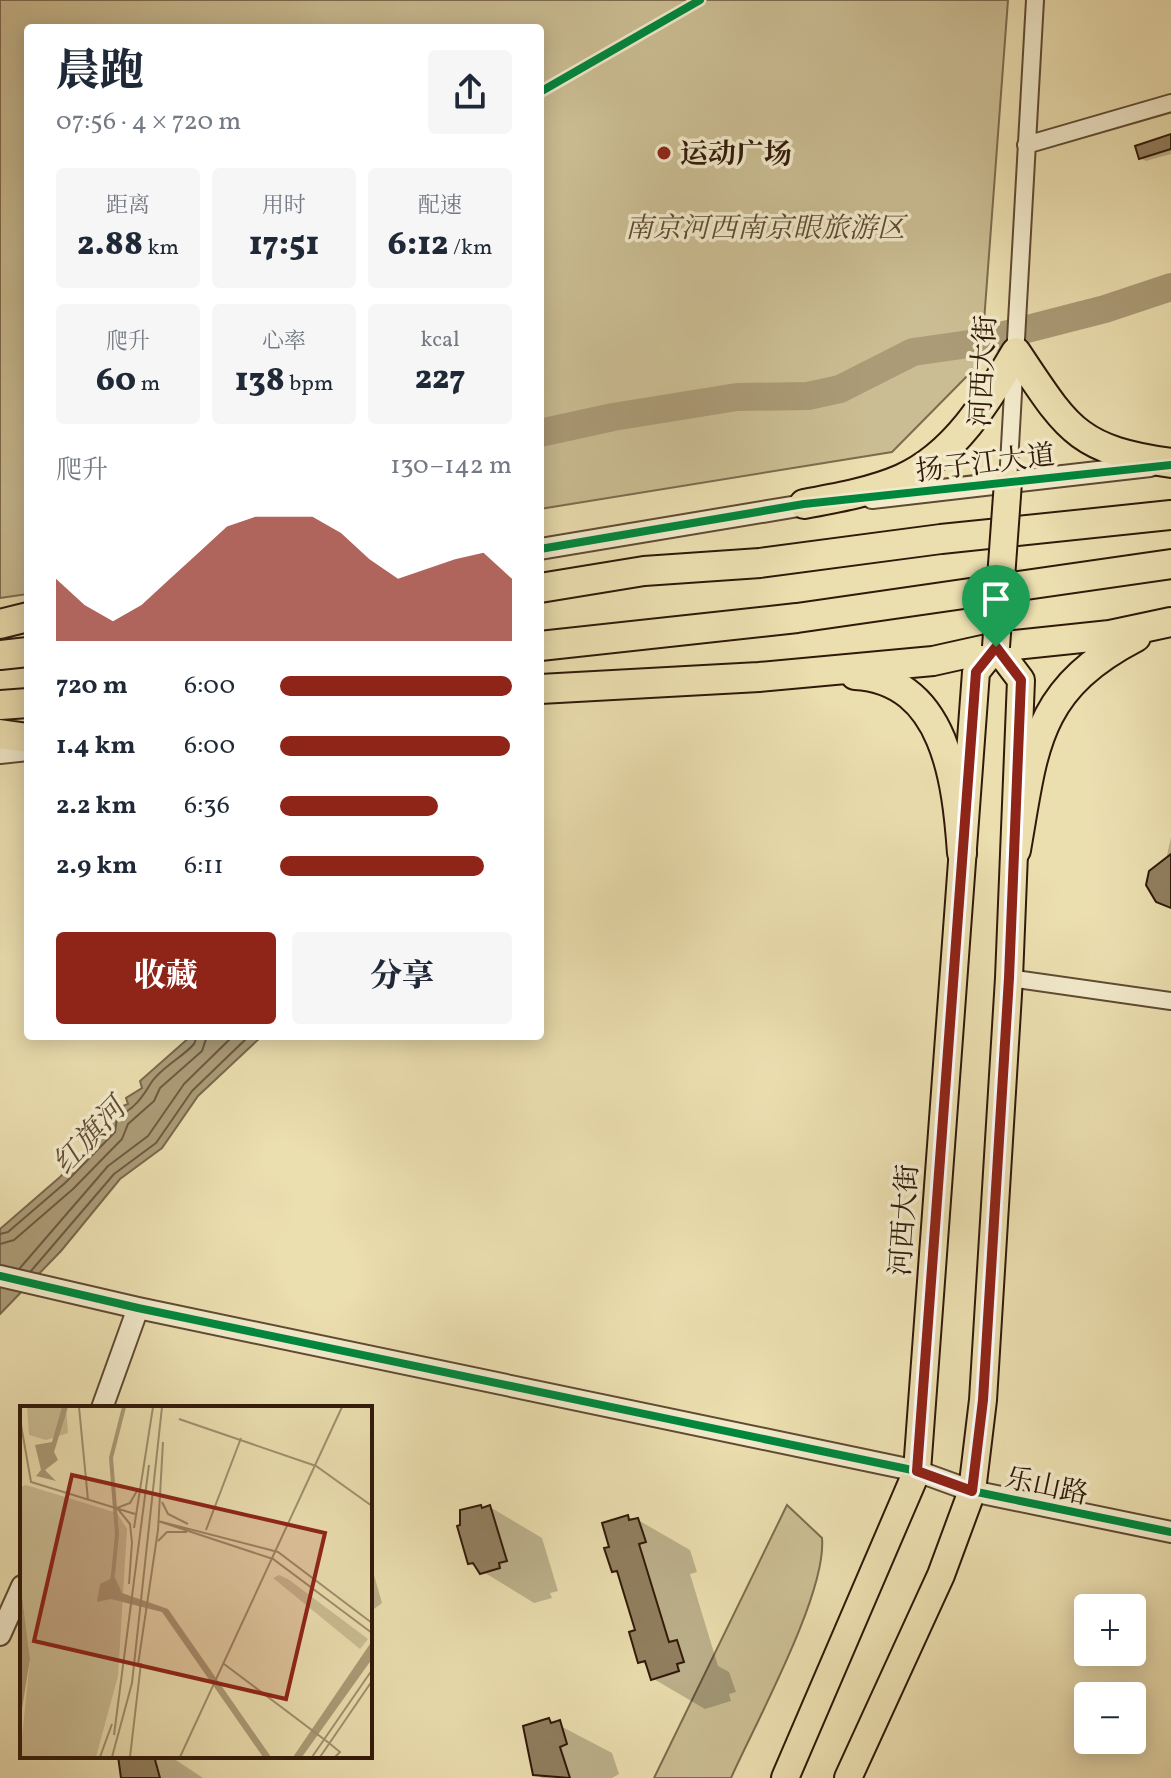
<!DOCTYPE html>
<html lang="zh">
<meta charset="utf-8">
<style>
body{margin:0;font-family:Vollkorn,"Noto Serif SC",serif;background:#f6f6f7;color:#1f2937;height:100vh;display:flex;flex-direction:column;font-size:30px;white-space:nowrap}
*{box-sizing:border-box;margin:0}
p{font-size:26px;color:#747a83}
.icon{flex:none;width:44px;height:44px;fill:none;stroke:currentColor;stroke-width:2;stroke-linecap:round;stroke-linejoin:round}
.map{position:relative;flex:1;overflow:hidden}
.drawer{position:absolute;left:24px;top:24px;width:520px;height:1016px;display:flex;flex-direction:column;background:#fff;border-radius:8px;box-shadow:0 4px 20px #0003}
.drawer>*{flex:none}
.tools{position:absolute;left:1074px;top:1594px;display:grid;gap:16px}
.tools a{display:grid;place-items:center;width:72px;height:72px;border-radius:8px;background:#fff;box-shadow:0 4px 20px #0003;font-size:40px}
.pin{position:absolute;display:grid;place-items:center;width:68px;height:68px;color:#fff;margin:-82px -34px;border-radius:50% 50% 50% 0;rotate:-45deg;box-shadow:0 0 8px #0007}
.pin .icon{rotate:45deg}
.round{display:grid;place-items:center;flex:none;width:84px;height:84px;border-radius:8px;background:#f6f6f7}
.summary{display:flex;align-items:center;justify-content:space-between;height:136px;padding:0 32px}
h1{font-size:44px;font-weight:800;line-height:60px}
.figures{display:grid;grid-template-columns:repeat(3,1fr);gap:12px;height:136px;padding:8px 32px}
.figures div{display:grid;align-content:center;border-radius:8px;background:#f6f6f7;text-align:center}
.figures b{font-size:34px;font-weight:800}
.figures small{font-size:22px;font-weight:400}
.figures p{font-size:22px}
.chart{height:224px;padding:16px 32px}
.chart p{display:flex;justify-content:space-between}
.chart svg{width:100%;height:144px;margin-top:8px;fill:#8f2418;opacity:.7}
.primary-button{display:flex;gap:16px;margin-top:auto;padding:16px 32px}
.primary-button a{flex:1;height:92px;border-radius:8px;background:#8f2418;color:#fff;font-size:32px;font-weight:800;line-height:92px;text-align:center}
.primary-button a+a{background:#f6f6f7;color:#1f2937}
ul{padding:0 32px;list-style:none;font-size:26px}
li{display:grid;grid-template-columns:128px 96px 1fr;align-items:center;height:60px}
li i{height:20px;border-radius:10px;background:#8f2418}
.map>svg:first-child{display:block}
.green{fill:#cbbd93;stroke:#7e6b4e;stroke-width:2}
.water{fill:#ab9b77;stroke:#7a674b;stroke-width:2}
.shadow{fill:#0003}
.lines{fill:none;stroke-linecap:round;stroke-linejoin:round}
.shore{stroke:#6e5a40;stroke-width:2}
.river{stroke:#ab9b77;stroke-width:28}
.building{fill:#917f5f;stroke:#301909;stroke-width:2}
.minor-casing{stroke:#5f4a32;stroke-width:20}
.tertiary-casing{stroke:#5f4a32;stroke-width:24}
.primary-casing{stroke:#301909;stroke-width:30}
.trunk-casing{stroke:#301909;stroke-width:32}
.minor{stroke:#f2eacb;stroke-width:16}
.tertiary{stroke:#f2eacb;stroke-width:20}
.primary{stroke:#ebdeaf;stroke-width:26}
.trunk{stroke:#ebdeaf;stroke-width:28}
.primary-bridge-casing{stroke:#301909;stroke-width:30;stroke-linecap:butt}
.primary-bridge{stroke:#ebdeaf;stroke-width:26}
.cycleway-casing{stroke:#f2eacb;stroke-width:13}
.cycleway{stroke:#00873e;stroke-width:8}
.route-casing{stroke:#fff;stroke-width:16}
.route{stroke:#8f2418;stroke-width:10}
.poi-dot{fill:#8f2418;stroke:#f2eacb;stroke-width:3}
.labels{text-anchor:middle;stroke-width:7;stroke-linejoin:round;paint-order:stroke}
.poi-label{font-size:28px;font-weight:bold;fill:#301909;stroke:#f2eacb;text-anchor:start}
.park-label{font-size:28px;font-style:italic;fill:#5e4a32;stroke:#f2eacb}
.street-label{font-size:28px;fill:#301909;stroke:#f2eacb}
.water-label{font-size:30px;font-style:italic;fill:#614d35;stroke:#f2eacb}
.inset-river{fill:none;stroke:#ab9b77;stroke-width:4}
.inset-road{fill:none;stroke:#a08f6d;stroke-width:2}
.view{fill:#8f2418;fill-opacity:0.15;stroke:#8f2418;stroke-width:4}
.inset-edge{fill:none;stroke:#301909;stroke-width:4}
</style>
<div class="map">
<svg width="1171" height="1778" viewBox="0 0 1171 1778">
<rect width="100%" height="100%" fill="#ebdeaf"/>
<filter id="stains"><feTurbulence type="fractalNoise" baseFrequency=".0025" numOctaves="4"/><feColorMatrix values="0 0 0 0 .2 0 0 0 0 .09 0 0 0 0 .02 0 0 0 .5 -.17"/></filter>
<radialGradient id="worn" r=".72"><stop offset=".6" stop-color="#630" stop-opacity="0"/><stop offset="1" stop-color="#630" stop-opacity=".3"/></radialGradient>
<path class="green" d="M0 0H1008L981 362 892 452 540 509V28H28V594L0 598Z
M787 1505 822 1538C827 1593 756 1722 731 1778H654Z"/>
<path class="water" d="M590 415 589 431 540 446V418L551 421Z
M191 1036H262L198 1096 162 1148 120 1179 61 1251 0 1314V1229L60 1177 110 1126 103 1114 128 1104 126 1098 142 1088 140 1081Z"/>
<path class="shadow" d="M1171 136V154L1146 161 1140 158Z
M1171 837V908L1157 901Z
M490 1507 542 1538 558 1591 550 1593 552 1598 534 1603 469 1563Z
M627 1517 638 1520 690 1550 697 1572 690 1574 718 1666 729 1672 736 1692 729 1694 731 1701 705 1709 652 1678 649 1667 640 1661 638 1631 619 1574 613 1571 604 1525Z
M370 1561 382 1603 370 1612Z
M549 1720 612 1753 619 1774 612 1778H542L535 1774Z
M122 1756H170L203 1778H123L119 1765 122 1764Z"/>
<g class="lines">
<path class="shore" d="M0 1234 8 1232 65 1183 115 1132 117 1117C134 1109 142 1098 151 1083 160 1068 183 1057 194 1044L197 1036
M0 1244 14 1240 73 1189 122 1139 128 1124 154 1101 160 1088 202 1051 207 1036
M20 1268 108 1166 148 1136 184 1084 233 1036
M31 1271 114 1174 156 1143 192 1091 249 1036"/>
<path class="river" d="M540 433 613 417 737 397 808 396 840 389 913 352 969 344 1105 309 1171 287"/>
</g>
<path class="building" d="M1171 134V149L1139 159 1135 146Z
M1171 854V908L1156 902 1146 885 1149 871Z
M481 1505 482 1508 490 1505 507 1561 499 1563 500 1568 480 1574 473 1563 468 1564 457 1526 460 1525V1510Z
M628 1515 629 1520 638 1518 646 1542 639 1544 669 1642 677 1640 684 1662 677 1664 679 1671 651 1680 645 1661 638 1663 629 1632 635 1630 617 1571 612 1572 604 1548 609 1547 602 1523Z
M549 1718 551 1723 560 1720 567 1744 560 1747 570 1778 533 1775 523 1726Z
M118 1756H154L160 1778H121Z"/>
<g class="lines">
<defs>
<path id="minor" d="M1026 145 1171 103
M1008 482 1035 0
M1009 978 1171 1001"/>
<path id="tertiary" d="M872 498 1150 466
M540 549 816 503
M0 753 28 750
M0 1276 138 1308 917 1471 972 1491 1171 1532
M102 1408 138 1308
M0 1635 22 1586"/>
<path id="primary" d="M785 1778 917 1471 976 672 996 647 1021 680 1009 978 983 1400 972 1491 941 1575 848 1778"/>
<path id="trunk" d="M804 504C836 498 871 492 901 479 955 455 987 401 1016 352 1067 428 1076 450 1171 463
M540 588 644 571 760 563 941 539 1171 515
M0 624 28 617
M540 646 797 618 1171 564
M0 655 28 652
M855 675C946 680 957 782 962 853
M540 689 759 677 933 661 996 647 1110 635 1171 622
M0 705 28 703
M0 734 28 738
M1016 850C1034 748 1034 690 1136 637"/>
</defs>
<use href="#minor" class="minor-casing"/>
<use href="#tertiary" class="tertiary-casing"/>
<use href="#primary" class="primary-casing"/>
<use href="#trunk" class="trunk-casing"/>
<use href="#minor" class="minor"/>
<use href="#tertiary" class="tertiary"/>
<use href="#primary" class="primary"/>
<use href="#trunk" class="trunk"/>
<defs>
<path id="primary-bridge" d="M996 647 1008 482"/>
</defs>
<use href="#primary-bridge" class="primary-bridge-casing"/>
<use href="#primary-bridge" class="primary-bridge"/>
<defs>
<path id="cycleway" d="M540 92 700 0
M540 549 804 504 1171 465
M0 1276 138 1308 917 1471 972 1491 1171 1532"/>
</defs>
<use href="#cycleway" class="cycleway-casing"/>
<use href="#cycleway" class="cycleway"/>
</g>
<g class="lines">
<defs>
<path id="route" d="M996 647 1021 680 1009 978 983 1400 972 1491 917 1471 976 672Z"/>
</defs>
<use href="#route" class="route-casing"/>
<use href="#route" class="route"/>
</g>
<circle class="poi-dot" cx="664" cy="153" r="8"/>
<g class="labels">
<g class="poi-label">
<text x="680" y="163">运动广场</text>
</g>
<g class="park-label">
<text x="765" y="237">南京河西南京眼旅游区</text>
</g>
<g class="street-label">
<text transform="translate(982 371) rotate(-87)" y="10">河西大街</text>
<text transform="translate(985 462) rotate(-7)" y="10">扬子江大道</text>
<text transform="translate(903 1220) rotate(-86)" y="10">河西大街</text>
<text transform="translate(1047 1485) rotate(12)" y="10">乐山路</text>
</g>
<g class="water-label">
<text transform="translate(89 1136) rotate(-47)" y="10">红旗河</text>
</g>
</g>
<g transform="translate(20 1406)">
<rect width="352" height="352" fill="#ebdeaf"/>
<path d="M7 1H46L48 27 26 34 9 29ZM6 79 97 107 107 123 98 270 76 351H0L10 253 0 174V81ZM259 169 268 173 348 233 340 243 253 172Z" fill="#cbbd93"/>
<path d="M42 1H48L34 46 38 54 25 64 36 75 16 70 21 64 15 39 32 36ZM92 165 102 187 148 203 251 351H243L142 206 91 193 77 196 80 178 90 173ZM0 174 10 253 0 315ZM352 235V253L282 351H273Z" fill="#ab9b77"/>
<path class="inset-river" d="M93 169 97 128 91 52 104 1"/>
<path class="inset-road" d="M59 1 68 94M0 13 11 76 115 108M159 13 296 60 352 100M142 96 148 108 168 118M138 115 253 153 352 227M138 115 258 146 352 217M114 122 133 1M186 124 221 32M138 135 147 126H167M112 137 110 118 97 102 110 97 118 83M109 178 112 136M204 258 309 337 320 346 315 351M118 259 138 124 143 36M94 329 129 59M80 351 92 318M92 351 112 277 142 1M110 351 121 257M160 351 322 1M292 351 352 264M300 351 352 275"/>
<path class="view" d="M52 69 305 127 266 293 14 235Z"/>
<rect width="352" height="352" class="inset-edge"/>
</g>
<rect width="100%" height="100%" filter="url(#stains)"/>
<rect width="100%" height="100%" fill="url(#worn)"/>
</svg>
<div class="tools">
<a>+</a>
<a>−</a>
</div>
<div class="pin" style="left:996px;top:647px;background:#1e9e55"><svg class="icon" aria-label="arrive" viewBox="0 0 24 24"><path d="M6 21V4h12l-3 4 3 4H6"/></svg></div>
<section class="drawer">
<div class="summary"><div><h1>晨跑</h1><p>07:56 · 4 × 720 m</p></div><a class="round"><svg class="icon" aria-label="share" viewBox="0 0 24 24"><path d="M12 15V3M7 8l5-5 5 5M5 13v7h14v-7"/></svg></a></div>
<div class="figures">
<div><p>距离</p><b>2.88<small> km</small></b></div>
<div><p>用时</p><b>17:51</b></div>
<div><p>配速</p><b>6:12<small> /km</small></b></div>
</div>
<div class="figures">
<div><p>爬升</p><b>60<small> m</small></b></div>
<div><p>心率</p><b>138<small> bpm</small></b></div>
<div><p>kcal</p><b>227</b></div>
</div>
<div class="chart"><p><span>爬升</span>130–142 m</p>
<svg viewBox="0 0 160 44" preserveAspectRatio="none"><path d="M0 44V25L10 33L20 38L30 33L40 25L50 17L60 9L70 6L80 6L90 6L100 11L110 19L120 25L130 22L140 19L150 17L160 25V44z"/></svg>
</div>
<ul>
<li><b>720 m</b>6:00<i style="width:100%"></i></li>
<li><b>1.4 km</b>6:00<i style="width:99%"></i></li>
<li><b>2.2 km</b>6:36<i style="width:68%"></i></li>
<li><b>2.9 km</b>6:11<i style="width:88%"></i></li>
</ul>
<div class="primary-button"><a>收藏</a><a>分享</a></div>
</section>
</div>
